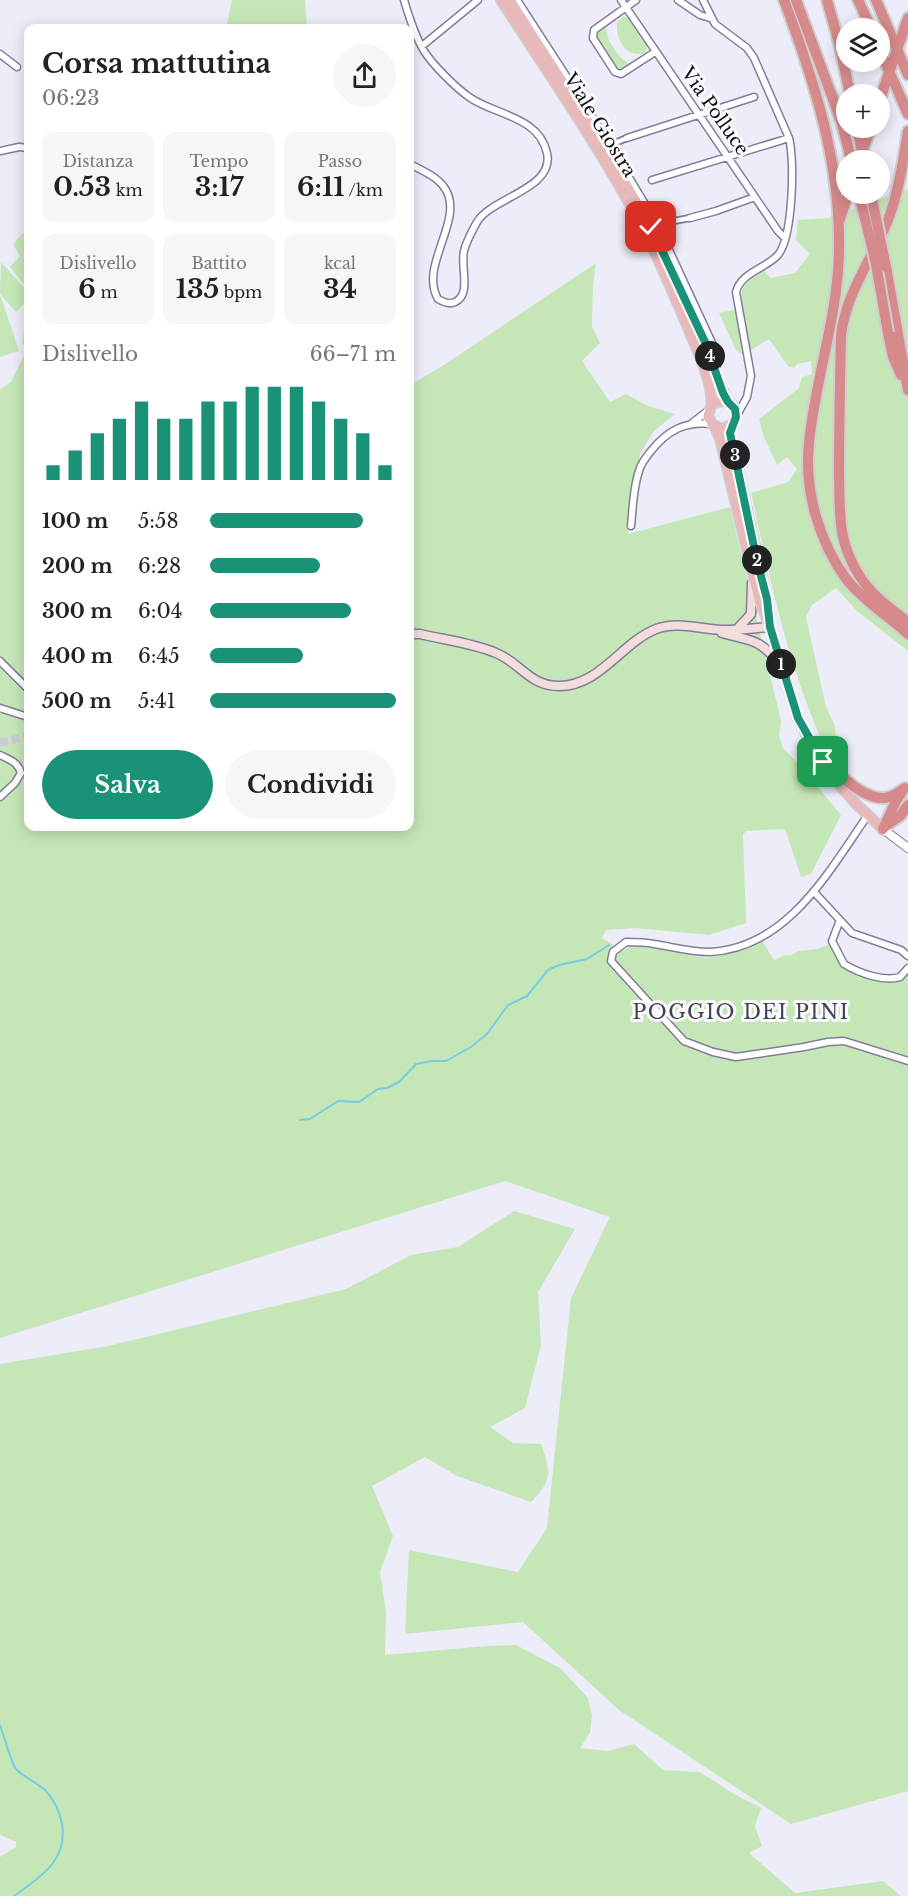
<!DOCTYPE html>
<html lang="it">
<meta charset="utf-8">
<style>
body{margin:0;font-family:"Libre Baskerville",serif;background:#f6f6f6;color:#222;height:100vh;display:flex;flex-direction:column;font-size:22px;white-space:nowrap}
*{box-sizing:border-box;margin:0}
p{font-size:20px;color:#767676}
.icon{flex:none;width:33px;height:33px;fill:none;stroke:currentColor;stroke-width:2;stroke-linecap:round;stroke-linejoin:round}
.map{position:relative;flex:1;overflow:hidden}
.details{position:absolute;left:24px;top:24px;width:390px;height:807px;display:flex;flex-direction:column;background:#fff;border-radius:12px;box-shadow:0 3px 15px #0003}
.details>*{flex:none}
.buttons{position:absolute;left:836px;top:18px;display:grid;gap:12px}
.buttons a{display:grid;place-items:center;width:54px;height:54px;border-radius:50%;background:#fff;box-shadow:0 3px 15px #0003;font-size:30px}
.pin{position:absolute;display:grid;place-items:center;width:51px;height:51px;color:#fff;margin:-26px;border-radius:12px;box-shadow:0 3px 9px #0006}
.km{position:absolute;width:30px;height:30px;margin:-15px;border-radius:50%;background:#222;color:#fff;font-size:16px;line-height:30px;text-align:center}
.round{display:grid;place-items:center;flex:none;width:63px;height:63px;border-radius:32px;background:#f6f6f6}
.head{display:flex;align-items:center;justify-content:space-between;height:102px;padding:0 18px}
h1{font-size:27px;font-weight:800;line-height:45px}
.stats{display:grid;grid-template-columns:repeat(3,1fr);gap:9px;height:102px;padding:6px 18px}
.stats div{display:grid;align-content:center;border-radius:12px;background:#f6f6f6;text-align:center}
.stats b{font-size:26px;font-weight:800}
.stats small{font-size:16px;font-weight:400}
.stats p{font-size:16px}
.chart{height:168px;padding:12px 18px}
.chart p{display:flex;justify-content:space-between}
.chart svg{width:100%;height:108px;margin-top:6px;stroke:#1a9277;stroke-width:6}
.primary-button{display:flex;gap:12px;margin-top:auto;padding:12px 18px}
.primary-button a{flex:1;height:69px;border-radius:36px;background:#1a9277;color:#fff;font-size:24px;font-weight:800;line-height:69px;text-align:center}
.primary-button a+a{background:#f6f6f6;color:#222}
ul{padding:0 18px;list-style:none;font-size:20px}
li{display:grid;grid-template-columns:96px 72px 1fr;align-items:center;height:45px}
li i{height:15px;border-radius:8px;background:#1a9277}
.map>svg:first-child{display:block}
.green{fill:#c5e7b7}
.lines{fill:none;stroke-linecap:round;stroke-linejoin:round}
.stream{stroke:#75cde7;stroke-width:2}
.secondary-tunnel{stroke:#cbcad7;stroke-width:8;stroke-dasharray:8 4;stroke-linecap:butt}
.pedestrian-casing{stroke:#817d9b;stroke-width:8}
.minor-casing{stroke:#817d9b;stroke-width:9}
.tertiary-casing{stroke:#817d9b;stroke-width:10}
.secondary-casing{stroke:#817d9b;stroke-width:11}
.primary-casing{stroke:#cfced0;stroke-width:12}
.motorway-casing{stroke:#cfced0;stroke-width:14}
.pedestrian{stroke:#fff;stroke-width:4.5}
.minor{stroke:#fff;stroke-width:6}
.tertiary{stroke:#fff;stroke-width:8}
.secondary{stroke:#f3dcdc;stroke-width:8}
.primary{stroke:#e7b9ba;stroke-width:9}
.motorway{stroke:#d78a8c;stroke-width:10}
.motorway-bridge-casing{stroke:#cfced0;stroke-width:14;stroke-linecap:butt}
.motorway-bridge{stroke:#d78a8c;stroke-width:10}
.route-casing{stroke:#fff;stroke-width:12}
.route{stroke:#1a9277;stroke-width:8}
.labels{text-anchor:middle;stroke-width:6;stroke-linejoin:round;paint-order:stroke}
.street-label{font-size:18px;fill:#0d0b16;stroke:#fbfbfb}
.neighbourhood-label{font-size:20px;letter-spacing:1.5px;fill:#433f5a;stroke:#fbfbfb}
</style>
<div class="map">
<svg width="908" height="1896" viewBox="0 0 908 1896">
<rect width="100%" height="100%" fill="#edecf9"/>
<path class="green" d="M232 0H305L307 28H226Z
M623 17H628L648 46 645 53C625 58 616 40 617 22Z
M603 27H606L609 41 619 56 630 65 621 71 618 70 595 36 596 31Z
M908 189V651L857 611 836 588 812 605 806 617 826 707 835 726 836 738 823 743C787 663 770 578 751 493L788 482 797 469 787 457 777 465 764 437 759 419 799 388 802 377 812 374 811 361 797 364 794 368 788 366 769 339 743 355 736 350 719 313 743 308C738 285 746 283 764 271L771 278 795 273 810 254 796 240 798 220 828 218Z
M23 233 28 239V290L10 267 20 256 13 244Z
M1 262 28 292V300L16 312 0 294Z
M596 263 593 287 592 327 600 343 582 361 610 402 626 394 648 406 675 414 654 431 640 454 628 534 730 507 781 721 779 736 783 748 798 763 841 815 811 874 801 877 785 829 747 831 743 834 746 923 709 935 635 928 606 930 602 938 623 951 630 946H640L706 958 762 941 774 960 785 955H792L798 951 817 949 830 944 839 961 846 968 901 979 908 974V1791L791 1824 619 1710 523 1622 405 1634 409 1550 518 1572 547 1528 571 1298 610 1217 505 1181 0 1338V389L11 382 28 347 22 344 28 307V826H410V376L414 383 447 363Z
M0 297H1L19 351 0 357Z
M514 1211 575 1229 538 1292 541 1345 525 1408 490 1427 513 1443 541 1444C551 1472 553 1480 531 1502L457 1476 425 1457 372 1486 393 1536 380 1572 386 1613 385 1655 487 1646 516 1645 560 1668 588 1698 592 1715 590 1733 580 1748 608 1751 634 1744 663 1770 700 1772 734 1794 761 1808 755 1826 762 1846 749 1853 795 1893 883 1881 901 1896H0V1857L16 1847V1842L0 1835V1364L108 1346 346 1289 411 1255 458 1247Z"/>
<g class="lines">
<path class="stream" d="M300 1120 310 1119 338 1101 359 1102 378 1089 387 1088 399 1082 416 1064 432 1061H446L471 1047 487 1034 508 1005 527 996 548 970 559 965 587 959 609 945
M0 1725C4 1735 11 1763 16 1769 23 1777 37 1782 46 1791 54 1800 60 1812 62 1824 68 1861 40 1877 14 1896"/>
<path class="secondary-tunnel" d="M0 743 28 736"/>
<defs>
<path id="pedestrian" d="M610 145 627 138
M657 224 690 218"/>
<path id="minor" d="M404 0C409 17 415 36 424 51 433 65 455 87 469 97 494 115 539 116 547 153 555 189 492 197 477 222 472 231 466 242 464 251 460 265 472 295 455 302 449 305 443 302 438 299 418 265 467 218 444 187 436 176 421 170 410 164
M517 0 592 116 657 224 719 358 715 372
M621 0 778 231 785 238
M636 0 594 30 593 38 615 72 621 74 655 52
M678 0 700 15 710 18
M703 0 715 24 747 48 754 58 789 138C795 160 793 240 777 256 764 269 741 273 736 292L751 376 747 397 737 415
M422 46 478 0
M0 54 17 67
M627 138 754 97
M0 151 19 147 28 148
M652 180 789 138
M690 218 716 211 755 197
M692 423 709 410
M631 526C633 508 633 488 639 471 641 463 646 457 651 451 668 430 685 421 712 424
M0 661 28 689
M0 708 28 717
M0 755C10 760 18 762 21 773L15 783 0 797
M868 815C829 871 787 949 709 952 690 952 673 947 654 944 645 942 636 942 626 942L613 952 611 961 684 1041 713 1052 736 1057 804 1047 828 1042 844 1041 908 1061
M814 892 852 933 901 950 908 956
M840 920 832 941 844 964C859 973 883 982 900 977L908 968"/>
<path id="tertiary" d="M883 829 908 848"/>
<path id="secondary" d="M739 627 751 614 752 583
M722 633C754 642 757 637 781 665
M410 634H420C445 640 473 643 496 653 521 663 529 686 559 686 600 686 621 643 656 629 680 620 704 631 729 630 742 630 756 628 770 627"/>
<path id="primary" d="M501 0C550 76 603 152 645 232 661 263 674 296 688 328 696 348 714 384 711 406
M510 0 605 148 651 227 705 342 715 373 728 402
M733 424 722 429 712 424 708 416 711 406C719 399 734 399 736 413 736 419 731 427 730 433L767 599 769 616
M715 427 720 439 759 599 770 627 798 719 814 748 833 777 856 804 883 829"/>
<path id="motorway" d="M784 0C814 80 841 164 839 251 838 316 815 380 809 443 804 491 819 542 847 580 864 601 888 616 908 634
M796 0 842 123 851 160
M827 0 839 43 850 94
M858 0 871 28
M876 0 908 75
M879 48 908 114
M879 102 908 18
M857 128 862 151
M908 131C903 161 899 192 888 220 872 259 846 293 841 335 840 381 839 427 839 473 840 511 837 541 859 575 871 595 890 608 908 622
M859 160 871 128
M840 219 848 194
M886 267 908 390
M888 333 893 357 901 375
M814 748C830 765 860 800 885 798 893 797 899 792 905 788
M883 828 900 816 908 805
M883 829 896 801 902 792"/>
</defs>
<use href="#pedestrian" class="pedestrian-casing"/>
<use href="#minor" class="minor-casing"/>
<use href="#tertiary" class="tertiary-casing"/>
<use href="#secondary" class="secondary-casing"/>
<use href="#primary" class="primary-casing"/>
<use href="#motorway" class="motorway-casing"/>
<use href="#pedestrian" class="pedestrian"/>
<use href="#minor" class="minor"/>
<use href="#tertiary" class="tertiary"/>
<use href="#secondary" class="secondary"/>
<use href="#primary" class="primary"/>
<use href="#motorway" class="motorway"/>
<defs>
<path id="motorway-bridge" d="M859 194 876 264 888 333
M871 194 886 267"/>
</defs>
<use href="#motorway-bridge" class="motorway-bridge-casing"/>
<use href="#motorway-bridge" class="motorway-bridge"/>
</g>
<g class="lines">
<defs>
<path id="route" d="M651 227 705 342 723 393 728 402 735 409 736 417 730 433 757 561 767 599 770 627 798 718 823 762"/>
</defs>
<use href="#route" class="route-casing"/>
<use href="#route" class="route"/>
</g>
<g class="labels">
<g class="street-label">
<text transform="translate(715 111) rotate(55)" y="6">Via Polluce</text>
<text transform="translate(600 125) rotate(58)" y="6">Viale Giostra</text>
</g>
<g class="neighbourhood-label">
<text x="741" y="1019">POGGIO DEI PINI</text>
</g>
</g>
</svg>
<div class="buttons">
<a><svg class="icon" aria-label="layers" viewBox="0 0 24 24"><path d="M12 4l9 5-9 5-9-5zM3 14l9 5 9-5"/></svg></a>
<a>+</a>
<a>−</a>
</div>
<div class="pin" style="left:823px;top:762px;background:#1e9e55"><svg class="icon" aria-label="arrive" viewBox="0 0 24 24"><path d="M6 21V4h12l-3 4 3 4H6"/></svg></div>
<div class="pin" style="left:651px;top:227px;background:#d93025"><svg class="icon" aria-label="check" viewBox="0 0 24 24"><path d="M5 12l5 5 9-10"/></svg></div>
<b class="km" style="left:781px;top:664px">1</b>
<b class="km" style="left:757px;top:560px">2</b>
<b class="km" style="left:735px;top:455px">3</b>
<b class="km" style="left:710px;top:356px">4</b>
<section class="details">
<div class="head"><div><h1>Corsa mattutina</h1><p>06:23</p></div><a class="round"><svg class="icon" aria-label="share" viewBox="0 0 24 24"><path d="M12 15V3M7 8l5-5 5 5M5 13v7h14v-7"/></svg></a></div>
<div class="stats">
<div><p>Distanza</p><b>0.53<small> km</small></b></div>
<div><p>Tempo</p><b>3:17</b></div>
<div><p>Passo</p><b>6:11<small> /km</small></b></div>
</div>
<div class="stats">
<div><p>Dislivello</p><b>6<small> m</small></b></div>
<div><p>Battito</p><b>135<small> bpm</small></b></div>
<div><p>kcal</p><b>34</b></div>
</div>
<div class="chart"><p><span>Dislivello</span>66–71 m</p>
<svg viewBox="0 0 160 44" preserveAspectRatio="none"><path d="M5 44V38M15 44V32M25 44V25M35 44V19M45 44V12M55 44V19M65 44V19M75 44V12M85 44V12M95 44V6M105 44V6M115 44V6M125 44V12M135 44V19M145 44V25M155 44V38"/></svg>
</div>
<ul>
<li><b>100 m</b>5:58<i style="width:82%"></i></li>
<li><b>200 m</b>6:28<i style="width:59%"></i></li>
<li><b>300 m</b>6:04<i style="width:76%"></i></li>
<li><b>400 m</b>6:45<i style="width:50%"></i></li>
<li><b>500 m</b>5:41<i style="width:100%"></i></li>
</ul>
<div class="primary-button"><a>Salva</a><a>Condividi</a></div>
</section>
</div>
